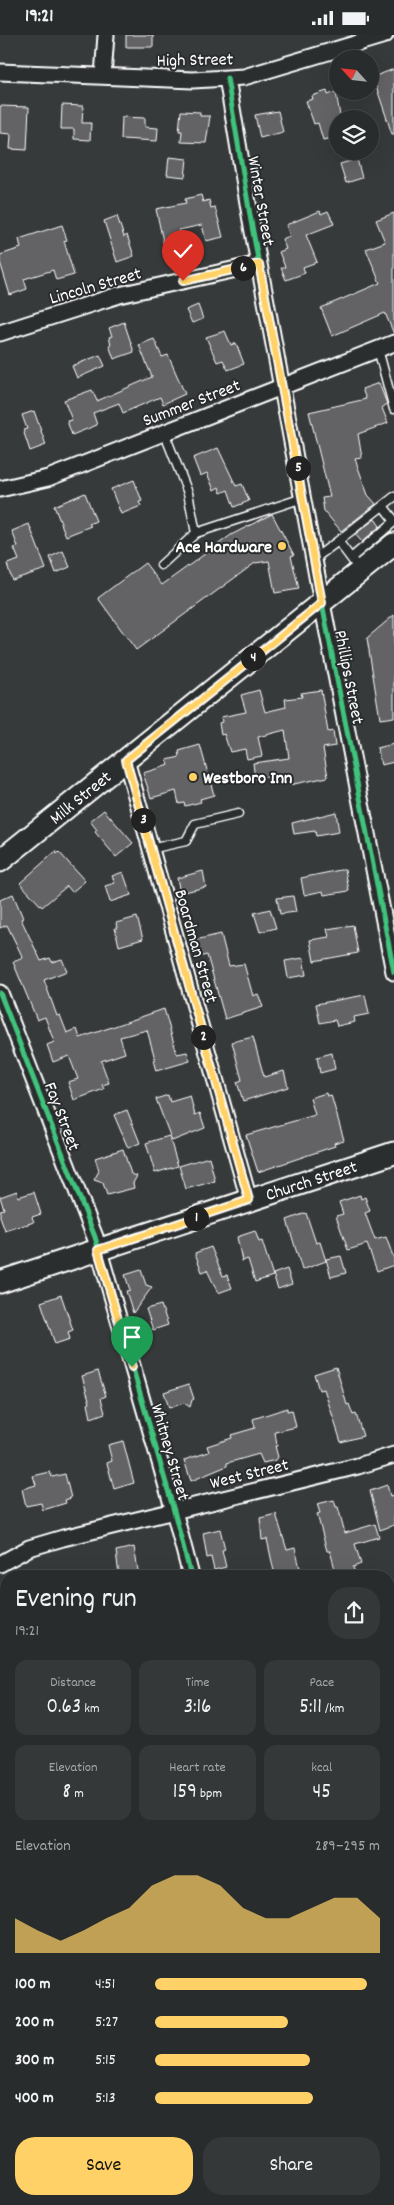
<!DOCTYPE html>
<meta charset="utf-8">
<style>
body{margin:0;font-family:Dekko,sans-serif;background:#353838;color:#f1f3f6;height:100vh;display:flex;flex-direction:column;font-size:19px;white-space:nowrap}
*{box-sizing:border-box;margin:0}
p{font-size:16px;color:#a5a7a9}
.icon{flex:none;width:28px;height:28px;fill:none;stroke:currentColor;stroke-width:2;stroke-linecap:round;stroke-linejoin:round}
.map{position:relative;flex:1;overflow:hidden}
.sheet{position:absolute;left:0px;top:1535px;width:395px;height:635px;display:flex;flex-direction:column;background:#292c2c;border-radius:20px 20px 0 0;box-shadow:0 5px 20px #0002,0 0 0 1px #454848}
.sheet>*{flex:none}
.needle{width:32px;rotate:297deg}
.fabs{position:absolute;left:329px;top:15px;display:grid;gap:10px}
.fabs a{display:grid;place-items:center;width:50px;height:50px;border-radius:50%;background:#292c2c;box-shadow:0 5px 20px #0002,0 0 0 1px #454848;font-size:25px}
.pin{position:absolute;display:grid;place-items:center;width:42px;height:42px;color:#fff;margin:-51px -21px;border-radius:50% 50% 50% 0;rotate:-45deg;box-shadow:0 0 5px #0007}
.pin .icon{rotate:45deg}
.km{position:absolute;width:25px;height:25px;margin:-12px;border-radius:50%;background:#222;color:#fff;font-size:14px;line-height:25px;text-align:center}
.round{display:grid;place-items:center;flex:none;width:52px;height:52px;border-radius:20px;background:#353838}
.head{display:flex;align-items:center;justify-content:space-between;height:85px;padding:0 15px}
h1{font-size:28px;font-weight:600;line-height:38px}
.metrics{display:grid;grid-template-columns:repeat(3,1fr);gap:8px;height:85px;padding:5px 15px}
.metrics div{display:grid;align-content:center;border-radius:12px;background:#353838;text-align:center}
.metrics b{font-size:21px;font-weight:600}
.metrics small{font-size:14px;font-weight:400}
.metrics p{font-size:14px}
.chart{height:140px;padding:10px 15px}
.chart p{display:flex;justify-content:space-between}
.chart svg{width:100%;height:90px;margin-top:5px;fill:#ffd166;opacity:.7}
.primary-button{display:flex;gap:10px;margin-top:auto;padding:10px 15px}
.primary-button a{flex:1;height:58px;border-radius:20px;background:#ffd166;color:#111;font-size:20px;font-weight:600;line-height:58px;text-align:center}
.primary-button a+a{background:#353838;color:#f1f3f6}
ul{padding:0 15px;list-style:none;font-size:16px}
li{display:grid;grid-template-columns:80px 60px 1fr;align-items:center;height:38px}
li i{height:12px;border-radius:6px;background:#ffd166}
.status{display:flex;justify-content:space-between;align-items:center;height:35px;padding:0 25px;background:#292c2c;direction:ltr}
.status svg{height:14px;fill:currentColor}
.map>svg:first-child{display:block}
.built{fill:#444748}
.green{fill:#505354;stroke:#a8a9aa}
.building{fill:#636465;stroke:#fff}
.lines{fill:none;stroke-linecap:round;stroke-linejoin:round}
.lane-casing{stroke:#fff;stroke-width:11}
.street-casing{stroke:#fff;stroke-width:19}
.secondary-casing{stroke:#fff;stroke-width:25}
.path{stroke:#fff;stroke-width:2.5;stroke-dasharray:4 4;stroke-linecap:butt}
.lane{stroke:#2a2d2e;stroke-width:8}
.street{stroke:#2a2d2e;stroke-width:15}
.secondary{stroke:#2a2d2e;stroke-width:21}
.cycleway-casing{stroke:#2a2d2e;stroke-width:8}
.cycleway{stroke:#40c37c;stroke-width:5}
.route-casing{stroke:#fff;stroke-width:10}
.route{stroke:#ffd166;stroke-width:6}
.poi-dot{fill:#ffd166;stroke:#2a2d2e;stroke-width:2}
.labels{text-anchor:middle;stroke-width:4;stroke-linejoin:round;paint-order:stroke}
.street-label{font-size:18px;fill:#fff;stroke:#2a2d2e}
.poi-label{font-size:18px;font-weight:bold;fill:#fff;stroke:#2a2d2e;text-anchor:end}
</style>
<div class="status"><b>19:21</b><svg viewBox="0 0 49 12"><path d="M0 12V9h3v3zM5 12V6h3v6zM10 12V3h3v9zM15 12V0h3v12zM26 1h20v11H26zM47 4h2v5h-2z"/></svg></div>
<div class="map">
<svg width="394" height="2170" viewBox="0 0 394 2170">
<rect width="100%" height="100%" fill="#373a3b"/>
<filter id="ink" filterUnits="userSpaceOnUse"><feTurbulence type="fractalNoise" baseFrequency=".02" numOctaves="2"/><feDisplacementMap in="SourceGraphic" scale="10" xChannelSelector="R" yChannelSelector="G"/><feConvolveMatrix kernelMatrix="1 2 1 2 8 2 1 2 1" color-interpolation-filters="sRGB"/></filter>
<g filter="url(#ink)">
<path class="built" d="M0 1590 6 1614V2164H274L275 2170H0Z"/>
<path class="green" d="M0 2000H6V2164H247V2170H0Z"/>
<path class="building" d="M126 0H153V12H126Z
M394 34V99H392L373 42Z
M327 56 328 60 336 57 340 81 338 82V102L323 105 318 88 314 89 306 66 313 64 312 61Z
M62 70 83 71 82 88H91L90 105 74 104V94H61Z
M0 71 29 72 27 115 10 114 11 99 0 98Z
M181 76 200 77V81H210L206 108 181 107 182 96H179Z
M278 76 283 97 260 103 255 80Z
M122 82 145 83V92L158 93 157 106 121 104Z
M169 122 187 124 185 142 167 140Z
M357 124 362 143 346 148 340 129Z
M201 160 203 167 209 165 211 173 215 172 223 202 206 206 202 190 179 195 181 208 164 211 156 174 186 168 185 164Z
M320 176 321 179 328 176 334 189 306 200 317 227 303 232 305 238 286 245 281 233 285 232 279 217 286 214 282 204 290 201 286 190Z
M394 178V299L385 278 332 301 321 273 380 248 366 214 385 207 376 185Z
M117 181 124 202 127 200 134 221 117 227 104 186Z
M62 190 67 205 64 206 74 240 56 245 53 235 24 244 27 254 10 260 0 227V220L21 213 19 204Z
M198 270 203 284 192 288 186 275Z
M124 287 134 317 114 324 109 310H111L109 302 112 301 109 293Z
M225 296 231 310 236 308 244 329 228 335 223 325 217 327 206 302Z
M154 304 162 322 168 320 185 359 163 369 160 362 123 378 119 368 93 378 97 390 72 400 67 386 72 385 64 365 92 355 97 366 152 342 139 310Z
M100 320 105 331 77 343 72 331Z
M379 348 387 369 382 373 388 388 358 399 362 423 355 424 368 460 376 469 341 496 324 476 322 463 330 462 309 377 366 364 362 354Z
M34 376 46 410 30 416 23 395 27 394 22 380Z
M218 413 236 451 242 449 249 466 234 472 228 455 221 458 219 452 214 455 207 438 200 441 193 423Z
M134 445 142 466 139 467 141 471 121 479 111 454Z
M85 458 96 486 89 489 91 491 66 501 54 471Z
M272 479 294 520 291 521 299 554 275 558 269 526 255 528 136 615 98 563 145 528 162 550 231 500Z
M375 484 380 491 362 507 355 499Z
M29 489 46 534 12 545 7 529 19 525 14 513 18 512 12 496Z
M63 516 70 532 56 538 50 522Z
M394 580V682L380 684 367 603Z
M259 655 265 677 286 672 285 664 302 662 301 658 321 655 328 697 333 696 335 711 323 713 328 742 289 750 288 745 280 746 279 740 255 744 253 728 289 723 285 695 258 702 262 721 247 724 245 714 230 717 224 699 221 700 219 688 222 687 221 682 246 677 241 660Z
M394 709V727L381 730 377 713Z
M200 710 214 760 200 764 201 767 185 771 184 768 179 769 176 756 151 763 143 738 169 730 167 725 180 722 179 716Z
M104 775 133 808 116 822 95 797 97 795 90 786Z
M336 777 339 797 316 801 315 796 294 799 292 788Z
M56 816 57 819 59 817 85 846 72 857 67 851 42 872 20 848Z
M345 834 349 856 324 860 323 856 304 860 301 843Z
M203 836 206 852 180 858 177 843Z
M123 837 131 860 110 867 105 851 115 848 112 841Z
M13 859 23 883 21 884 41 926 50 923 52 927 62 924 67 936 44 945 57 981 60 980 67 998 77 994 80 1003 164 974 177 1019 187 1017 190 1026 156 1036 153 1025 155 1024 147 995 120 1002 125 1018 101 1026 109 1048 102 1050 104 1054 74 1065 68 1047 78 1044 69 1021 53 1027 47 1010 54 1007 45 982 37 985 13 927 23 923 7 890 0 893V865Z
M293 861 296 877 280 879 277 863Z
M270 874 276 893 260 897 254 878Z
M137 882 143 904 119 911 115 893H117L116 888Z
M353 890 358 918 314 926 310 905 329 902 327 894Z
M221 899 229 931 244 929 253 961 258 959 263 972 225 984 207 920 199 922 195 905Z
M303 923 306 940 288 943 285 926Z
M365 960 369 979 354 982 355 987 337 991 335 985 320 988 316 969Z
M253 1002 264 1042 284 1036 288 1052 243 1066 237 1047 242 1045 232 1007Z
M332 1018 335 1034 320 1038 317 1022Z
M326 1058 327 1061 331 1060 344 1105 334 1108 335 1111 258 1137 246 1100 315 1080 310 1063Z
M168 1060 170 1067 190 1061 195 1080 200 1078 205 1093 172 1106 156 1064Z
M127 1075 140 1108 128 1113 114 1080Z
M169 1101 178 1131 155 1138 146 1108Z
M123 1114 131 1139 137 1141 133 1148 134 1153 107 1160 103 1148 94 1145 99 1136 95 1123Z
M209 1122 215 1146 186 1154 179 1131Z
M17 1156 18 1162 34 1157 41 1179 32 1182 34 1187 5 1196 0 1182V1175L4 1174 0 1162Z
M360 1160 361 1164 365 1162 370 1176 365 1178 375 1205 386 1202 394 1224V1230L377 1236 367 1209 348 1215 336 1181 343 1179 339 1167Z
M306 1178 316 1208 320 1207 326 1226 302 1235 287 1185Z
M255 1196 259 1207 262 1206 273 1241 255 1247 248 1224 242 1226 237 1202Z
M211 1212 223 1241 227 1240 232 1253 218 1258 207 1235 202 1237 195 1218Z
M341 1221 346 1238 331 1242 326 1224Z
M287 1234 292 1249 278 1254 273 1239Z
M141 1235 146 1250 152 1252 133 1278 126 1256 130 1255 125 1240Z
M61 1260 73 1295 68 1297 70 1304 55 1309 41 1267Z
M161 1270 168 1290 153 1295 146 1274Z
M336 1332 347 1370 349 1369 353 1380 356 1379 363 1401 341 1407 324 1354 319 1355 314 1339Z
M98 1336 106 1361 101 1363 105 1378 91 1383 88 1369 90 1368 82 1341Z
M189 1349 194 1364 192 1365 190 1372 184 1368 169 1373 164 1357Z
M287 1373V1376L292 1375 296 1392 275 1397 277 1411H275L278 1422 276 1425 263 1428 259 1419 227 1428V1431L191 1446 184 1425 209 1417 207 1411 232 1403 231 1400 255 1393 253 1384Z
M123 1406 134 1448 114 1454 107 1428 112 1426 108 1410Z
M50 1437 52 1442 65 1439 71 1463 65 1465 66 1468 43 1475 41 1468 26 1471 22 1454 36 1450 33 1441Z
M387 1450 390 1461 394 1460V1490L380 1495 370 1456Z
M334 1465 336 1472H338L345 1498 375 1489 379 1502 355 1509 361 1529 353 1532 356 1541H337L330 1516H327L317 1479 320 1478 317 1469Z
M276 1479 287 1515 295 1513 302 1541H275L267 1504 262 1505 260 1483Z
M220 1494 225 1514 222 1515 226 1532 214 1535 211 1522 207 1523 203 1498Z
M134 1512 139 1541H119L116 1516Z"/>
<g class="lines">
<defs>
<path id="lane" d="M378 314 394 374
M383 471 394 485
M196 498 303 463
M338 506 394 462
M351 523 394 487
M314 524 338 506 359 534
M161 530 196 498 188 458 164 397
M150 814 186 806 195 789 238 779"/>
<path id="street" d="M0 37 193 45 244 42 385 0
M103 41 106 0
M227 43 251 186 322 568 394 937
M0 298 119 260 259 229
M0 454 48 443 394 308
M126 725 249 1165
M0 958 95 1202 174 1476 191 1541
M0 1529 29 1513 63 1503 358 1431 394 1420
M389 1583 394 1582
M389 1790 394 1788
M292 2164 298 2170"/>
<path id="secondary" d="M0 826 394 509
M0 1247 394 1118"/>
</defs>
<use href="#lane" class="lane-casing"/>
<use href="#street" class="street-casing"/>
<use href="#secondary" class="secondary-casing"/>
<path class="path" d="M0 1652 4 1650"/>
<use href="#lane" class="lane"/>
<use href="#street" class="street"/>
<use href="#secondary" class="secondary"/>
<defs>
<path id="cycleway" d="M227 43 251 186 322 568 394 937
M0 958 95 1202 174 1476 191 1541"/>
</defs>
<use href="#cycleway" class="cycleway-casing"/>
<use href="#cycleway" class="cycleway"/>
</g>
</g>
<g class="lines" filter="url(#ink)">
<defs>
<path id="route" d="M132 1332 98 1215 249 1165 126 725 322 568 259 229 183 246"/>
</defs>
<use href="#route" class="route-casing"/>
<use href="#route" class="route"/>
</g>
<g class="poi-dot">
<circle cx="282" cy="511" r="5"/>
<circle cx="193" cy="742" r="5"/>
</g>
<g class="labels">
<g class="street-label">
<text transform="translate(195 24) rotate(-1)" y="6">High Street</text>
<text transform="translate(262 166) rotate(80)" y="6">Winter Street</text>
<text transform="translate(95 250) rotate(-16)" y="6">Lincoln Street</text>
<text transform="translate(191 367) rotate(-21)" y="6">Summer Street</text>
<text transform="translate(350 642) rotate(79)" y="6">Phillips Street</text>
<text transform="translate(80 762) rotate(-39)" y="6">Milk Street</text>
<text transform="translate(197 911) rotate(74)" y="6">Boardman Street</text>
<text transform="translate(63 1081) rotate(69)" y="6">Fay Street</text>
<text transform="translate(311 1145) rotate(-18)" y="6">Church Street</text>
<text transform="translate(171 1417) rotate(74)" y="6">Whitney Street</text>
<text transform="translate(249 1438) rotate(-14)" y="6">West Street</text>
</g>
<g class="poi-label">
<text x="272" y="517">Ace Hardware</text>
<text x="203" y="748" text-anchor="start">Westboro Inn</text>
</g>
</g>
</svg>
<div class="fabs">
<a><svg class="needle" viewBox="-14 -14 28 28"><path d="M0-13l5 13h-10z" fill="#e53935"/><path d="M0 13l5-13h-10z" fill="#a5a7a9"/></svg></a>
<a><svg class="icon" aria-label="layers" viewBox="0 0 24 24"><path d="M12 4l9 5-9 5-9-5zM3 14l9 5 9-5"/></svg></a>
</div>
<div class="pin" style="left:132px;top:1332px;background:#1e9e55"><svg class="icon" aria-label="arrive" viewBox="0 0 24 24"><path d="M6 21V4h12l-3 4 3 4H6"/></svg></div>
<div class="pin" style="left:183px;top:246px;background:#d93025"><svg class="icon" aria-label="check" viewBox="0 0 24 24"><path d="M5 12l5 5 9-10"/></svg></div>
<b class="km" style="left:196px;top:1183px">1</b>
<b class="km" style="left:203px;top:1002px">2</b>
<b class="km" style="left:143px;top:785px">3</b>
<b class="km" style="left:253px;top:623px">4</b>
<b class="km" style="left:298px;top:433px">5</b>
<b class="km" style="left:243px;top:233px">6</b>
<section class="sheet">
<div class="head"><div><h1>Evening run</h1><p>19:21</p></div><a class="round"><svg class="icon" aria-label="share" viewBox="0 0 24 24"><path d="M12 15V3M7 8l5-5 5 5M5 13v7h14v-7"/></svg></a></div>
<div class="metrics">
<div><p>Distance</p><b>0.63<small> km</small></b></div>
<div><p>Time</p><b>3:16</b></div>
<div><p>Pace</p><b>5:11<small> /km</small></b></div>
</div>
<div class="metrics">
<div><p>Elevation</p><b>8<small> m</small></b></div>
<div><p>Heart rate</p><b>159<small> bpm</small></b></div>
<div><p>kcal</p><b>45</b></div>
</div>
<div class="chart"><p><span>Elevation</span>289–295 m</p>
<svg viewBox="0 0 160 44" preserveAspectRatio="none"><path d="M0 44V27L10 33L20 38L30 33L40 27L50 22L60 11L70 6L80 6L90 11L100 22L110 27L120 27L130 22L140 17L150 17L160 27V44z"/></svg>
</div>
<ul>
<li><b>100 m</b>4:51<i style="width:94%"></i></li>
<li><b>200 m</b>5:27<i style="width:59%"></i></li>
<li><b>300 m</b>5:15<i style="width:69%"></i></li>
<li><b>400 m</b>5:13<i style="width:70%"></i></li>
</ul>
<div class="primary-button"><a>Save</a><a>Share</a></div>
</section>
</div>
